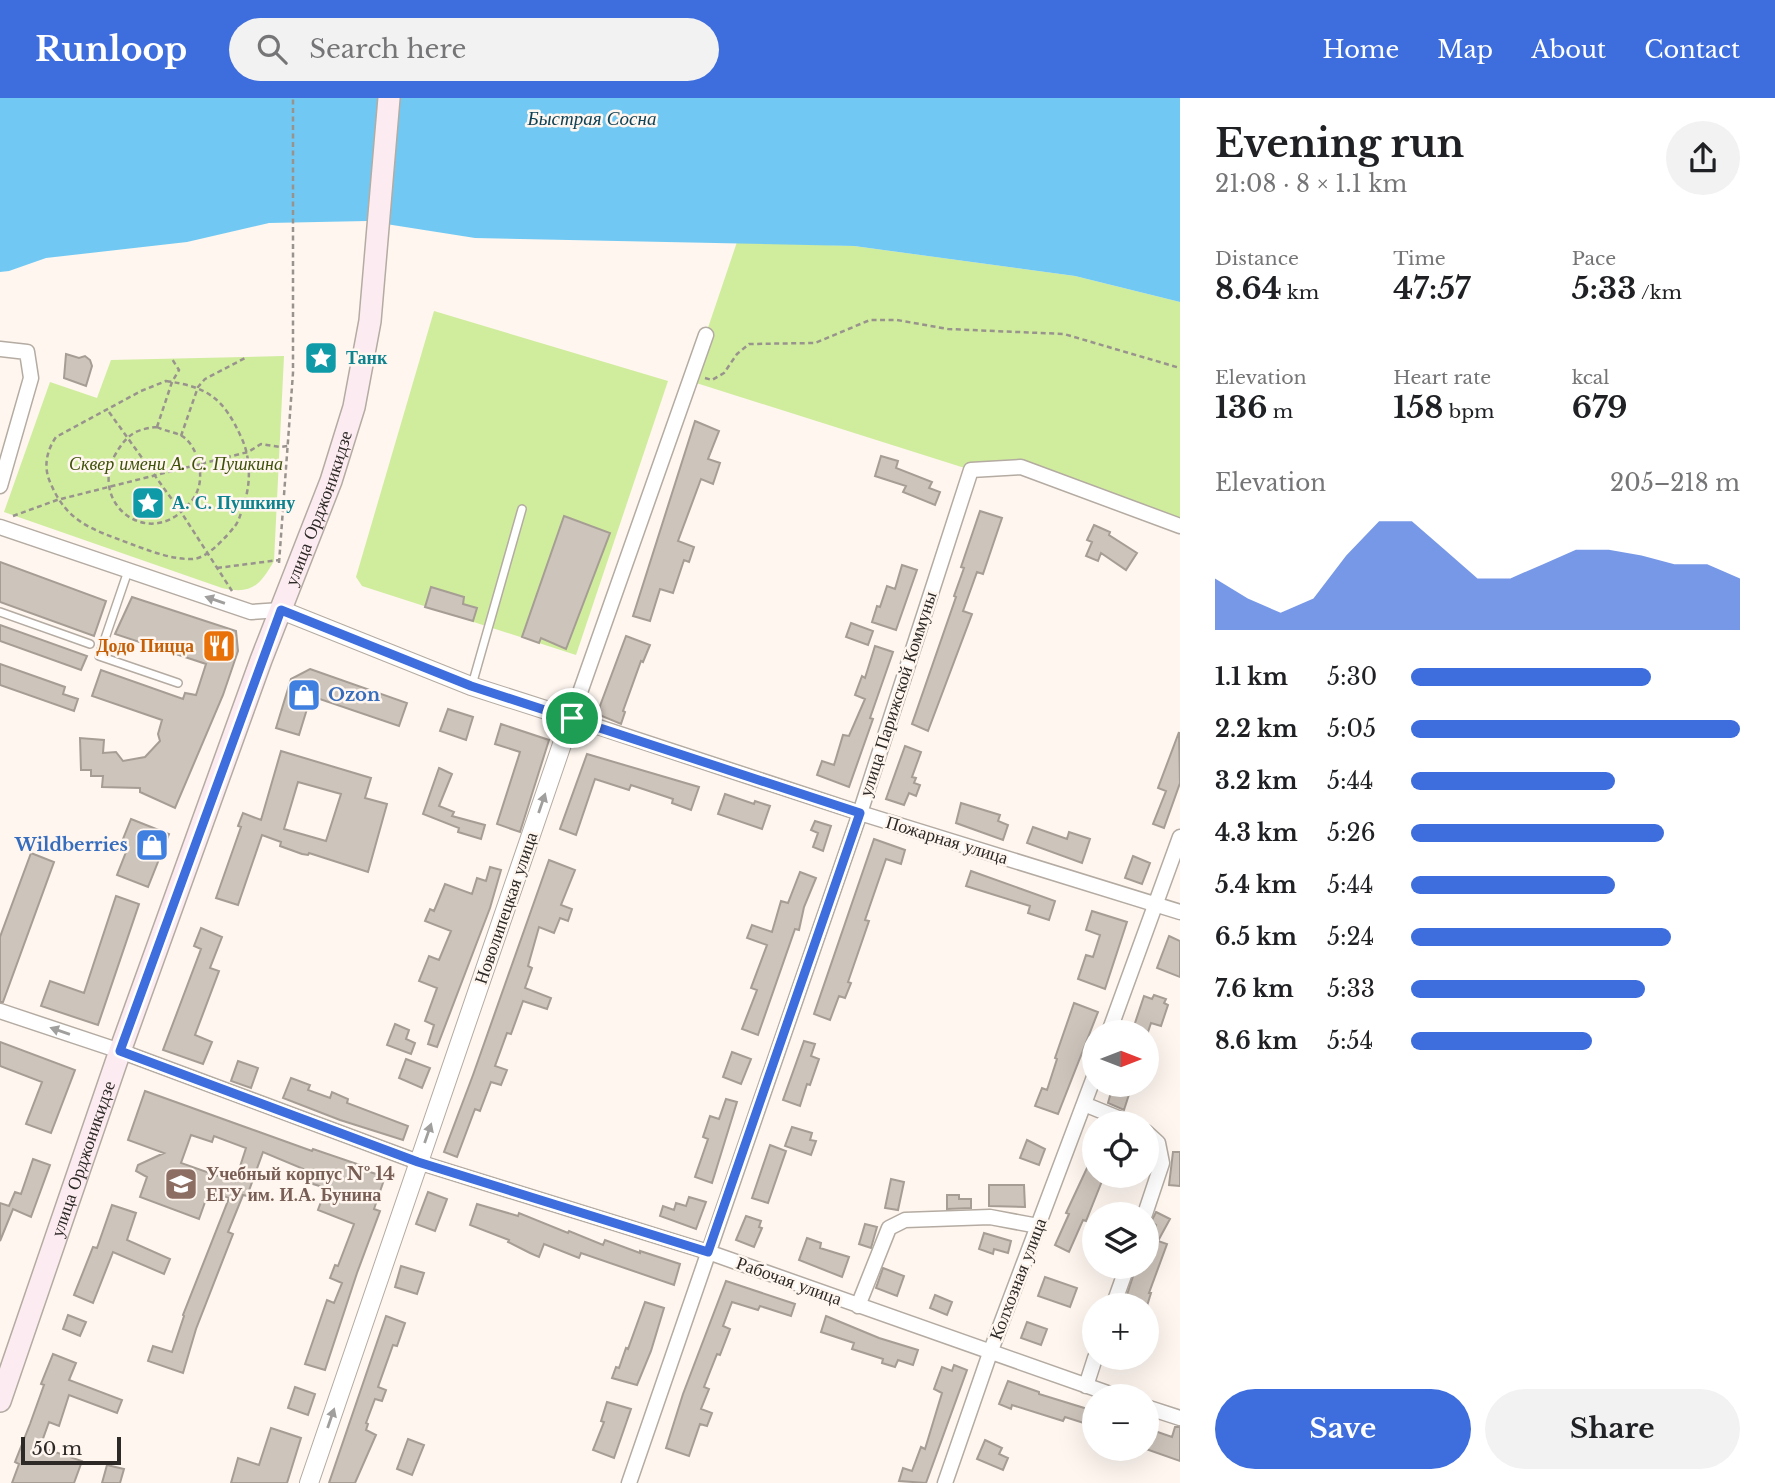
<!DOCTYPE html>
<meta charset="utf-8">
<style>
body{margin:0;font-family:"Libre Baskerville",serif;background:#f2f2f2;color:#202124;height:100vh;display:flex;flex-direction:column;font-size:26px;white-space:nowrap}
*{box-sizing:border-box;margin:0}
p{font-size:23px;color:#757577}
.icon{flex:none;width:38px;height:38px;fill:none;stroke:currentColor;stroke-width:2;stroke-linecap:round;stroke-linejoin:round}
.map{position:relative;flex:1;overflow:hidden}
.drawer{display:flex;flex-direction:column;background:#fff;width:595px}
.drawer>*{flex:none}
.needle{width:46px;rotate:90deg}
.controls{position:absolute;left:1082px;top:922px;display:grid;gap:14px}
.controls a{display:grid;place-items:center;width:77px;height:77px;border-radius:50%;background:#fff;box-shadow:0 7px 28px #0002;font-size:35px}
.scale{position:absolute;left:21px;bottom:18px;width:100px;box-sizing:border-box;padding-left:7px;border:4px solid #2d2926;border-top:0;font-size:19px;line-height:24px;white-space:nowrap;color:#2d2926;-webkit-text-stroke:5px #fef6ef;paint-order:stroke}
.pin{position:absolute;display:grid;place-items:center;width:60px;height:60px;color:#fff;margin:-30px;border:4px solid #fff;border-radius:50%;box-shadow:0 2px 7px #0007}
.round{display:grid;place-items:center;flex:none;width:74px;height:74px;border-radius:37px;background:#f2f2f2}
.head{display:flex;align-items:center;justify-content:space-between;height:119px;padding:0 35px}
h1{font-size:38px;font-weight:800;line-height:52px}
.figures{display:grid;grid-template-columns:repeat(3,1fr);gap:10px;height:119px;padding:7px 35px}
.figures div{display:grid;align-content:center}
.figures b{font-size:30px;font-weight:800}
.figures small{font-size:19px;font-weight:400}
.figures p{font-size:19px}
.chart{height:196px;padding:14px 35px}
.chart p{display:flex;justify-content:space-between}
.chart svg{width:100%;height:126px;margin-top:7px;fill:#3e6dde;opacity:.7}
.cta{display:flex;gap:14px;margin-top:auto;padding:14px 35px}
.cta a{flex:1;height:80px;border-radius:42px;background:#3e6dde;color:#fff;font-size:28px;font-weight:800;line-height:80px;text-align:center}
.cta a+a{background:#f2f2f2;color:#202124}
ul{padding:0 35px;list-style:none;font-size:23px}
li{display:grid;grid-template-columns:112px 84px 1fr;align-items:center;height:52px}
li i{height:18px;border-radius:9px;background:#3e6dde}
header{display:flex;align-items:center;gap:42px;box-sizing:border-box;height:98px;padding:0 35px;background:#3e6dde;color:#fff}
header strong{font-size:33px}
nav{display:flex;gap:38px;margin-inline-start:auto;font-size:24px}
.search{width:490px;height:63px;background:#f2f2f2;display:flex;align-items:center;gap:18px;box-sizing:border-box;padding:0 24px;border-radius:38px;color:#757577;font-size:26px}
main{display:flex;flex:1;min-height:0}
.map>svg:first-child{display:block}
.green{fill:#d0ec9d}
.water{fill:#71c9f3}
.building{fill:#cdc4bb;stroke:#a69d95;stroke-width:2;fill-rule:evenodd}
.lines{fill:none;stroke-linecap:round;stroke-linejoin:round}
.service-casing{stroke:#b4aba2;stroke-width:10}
.minor-casing{stroke:#b4aba2;stroke-width:17}
.tertiary-casing{stroke:#b4aba2;stroke-width:20}
.secondary-casing{stroke:#b4aba2;stroke-width:24}
.path{stroke:#99938e;stroke-width:2.5;stroke-dasharray:5 3.5;stroke-linecap:butt}
.service{stroke:#fff;stroke-width:7}
.minor{stroke:#fff;stroke-width:14}
.tertiary{stroke:#fff;stroke-width:18}
.secondary{stroke:#fcecf1;stroke-width:21}
.oneway{fill:#a09f9d}
.route-casing{stroke:#fff;stroke-width:14}
.route{stroke:#3e6dde;stroke-width:9}
.labels{text-anchor:middle;stroke-width:5;stroke-linejoin:round;paint-order:stroke}
.culture-label{font-size:18px;font-weight:bold;fill:#0d838f;stroke:#fef6ef;text-anchor:start}
.park-label{font-size:18px;font-style:italic;fill:#3e5107;stroke:#fef6ef}
.street-label{font-size:18px;fill:#2d2926;stroke:#fef6ef}
.food-label{font-size:18px;font-weight:bold;fill:#c56008;stroke:#fef6ef;text-anchor:end}
.shop-label{font-size:18px;font-weight:bold;fill:#366cbe;stroke:#fef6ef;text-anchor:start}
.education-label{font-size:18px;font-weight:bold;fill:#785e54;stroke:#fef6ef;text-anchor:start}
.water-label{font-size:19px;font-style:italic;fill:#0e4257;stroke:#fef6ef}
</style>
<header>
<strong>Runloop</strong>
<div class="search"><svg class="icon" aria-label="search" viewBox="0 0 24 24"><circle cx="10" cy="10" r="6"/><path d="M15 15l6 6"/></svg>Search here</div>
<nav><a>Home</a><a>Map</a><a>About</a><a>Contact</a></nav>
</header>
<main>
<div class="map">
<svg width="1180" height="1385" viewBox="0 0 1180 1385">
<rect width="100%" height="100%" fill="#fef6ef"/>
<path class="green" d="M737 144 854 148 1075 178 1180 204V428L1021 369 971 372 690 283Z
M434 213 668 283 576 557 362 488 356 479Z
M284 258 274 463C260 487 252 497 222 490L4 414 50 284 97 300 111 262Z"/>
<path class="water" d="M0 0H1180V204L1075 178 854 148 475 140 367 123 269 125 187 144 46 160 9 173 0 174Z"/>
<path class="building" d="M66 256 79 260 85 258 90 262 92 268 86 288 64 280Z
M695 323 719 333 708 361 720 365 713 386 701 381 678 443 694 449 689 464 684 462 673 495 660 491 650 523 633 518Z
M881 358 898 363 896 370 932 384 929 390 940 394 935 407 903 394 906 388 875 378Z
M980 413 1002 420 983 476 977 474 963 513 972 516 928 633 912 626 956 499 954 498 964 470 961 469Z
M564 418 610 435 566 551 541 540 539 545 522 539Z
M1094 427 1110 434 1109 437 1137 455 1126 472 1101 455 1098 463 1086 458 1092 444 1087 442Z
M0 464 106 503 94 538 0 504Z
M902 467 917 472 896 532 872 524 877 508 880 509 887 488 895 491Z
M431 489 464 499 463 506 477 510 473 523 425 509Z
M132 499 236 533 238 553 223 597 175 710 140 694V690L102 689 103 678H91V672H81L80 640 104 642 103 655 116 654 123 663 145 659 160 643 158 636 162 622 92 598 101 572 183 601 185 595 196 597 206 566 115 536Z
M851 525 873 533 868 547 846 539Z
M0 527 87 558 81 572 0 543Z
M626 538 650 547 643 564 641 563 623 613 625 614 621 626 597 616Z
M875 548 893 554 870 620 873 621 849 689 817 677 822 663 834 667 843 637 849 638 865 601 855 597 862 578 865 580Z
M0 566 65 589 63 596 78 601 74 613 0 587Z
M310 571 407 605 399 628 311 598 299 637 276 630 291 581Z
M448 611 473 619 466 642 440 633Z
M501 626 549 642 520 734 497 726 520 654 495 646Z
M1179 634 1180 685 1164 730 1153 726 1166 693 1158 690Z
M905 648 921 654 912 679 916 680 914 685 920 687 916 698 909 695 904 707 886 701Z
M281 653 371 680 365 700 387 706 368 774 309 755 308 757 302 756 280 748 281 744 262 737 238 807 216 800 241 729 238 728 243 715 261 722ZM298 684 341 696 326 743 284 731Z
M587 656 699 689 691 712 672 705 673 701 631 687 629 692 595 681 576 737 560 731Z
M439 670 452 676 439 708 454 714 452 718 485 727 481 741 458 734 459 730 423 716Z
M725 696 754 706 755 703 770 708 762 731 718 716Z
M961 705 1000 717 998 723 1008 727 1003 742 956 725Z
M131 721 169 736 148 789 117 777 126 754 119 751Z
M815 723 831 728 823 753 813 749 818 735 811 732Z
M1033 729 1067 741 1069 734 1090 741 1082 765 1027 745Z
M874 741 905 752 901 766 886 761 865 822 869 823 848 884 851 885 845 900 839 898 830 922 814 916Z
M31 755 54 764 3 904H0V839Z
M1133 758 1150 765 1142 786 1125 780Z
M549 762 575 772 561 807 572 811 568 823 560 820 554 835 539 829 528 868 532 870 525 890 551 900 547 911 523 903 511 936 507 935 495 968 507 972 501 987 491 984 480 1013 475 1011 457 1059 444 1054 473 977Z
M490 769 501 772 490 810 437 949 428 946 434 927 425 923 437 890 419 883 429 858 439 862 451 833 425 823 430 811 434 813 445 786 472 796 477 780 486 783Z
M971 773 1055 803 1049 822 1028 815 1030 808 966 788Z
M800 774 816 780 804 809 799 832 795 831 758 937 742 931 757 892 751 890 767 847 747 840 752 827 772 834 781 803 788 805Z
M116 798 139 806 98 927 41 908 50 883 84 895Z
M1092 813 1127 824 1105 891 1078 881 1086 857 1093 859 1100 837 1086 832Z
M201 830 222 839 210 870 219 873 195 937 212 944 203 966 163 952 201 851 194 848Z
M1169 838 1180 843V879L1157 870Z
M1154 897 1166 901 1164 905 1168 907 1161 928 1151 925 1148 934H1132L1144 898 1152 901Z
M1074 905 1098 914 1058 1016 1035 1008 1042 990 1047 992 1057 961 1055 960Z
M395 926 409 932 406 941 415 945 411 956 387 947Z
M804 943 815 946 811 958 819 961 810 987 807 986 800 1008 783 1002Z
M0 944 75 972 51 1035 26 1026 42 984 0 968Z
M732 954 751 961 741 986 723 979Z
M406 961 430 970 422 990 399 980Z
M238 963 258 970 251 990 231 983Z
M291 980 310 987 308 992 330 1000 332 994 348 1001 347 1005 408 1028 403 1042 340 1022 283 1000Z
M1113 987H1132L1124 1012 1108 1005Z
M145 993 312 1053 313 1051 366 1069 364 1072 385 1079 374 1111 380 1113 357 1175 325 1272 305 1266 327 1202 334 1205 342 1185 330 1180 335 1167 338 1168 354 1126 318 1112 326 1090 303 1083 306 1072 263 1054 247 1098 243 1097 228 1134 233 1136 196 1231 183 1275 148 1263 153 1248 172 1254 184 1218 183 1217 229 1100 209 1093 199 1121 140 1099 147 1079 136 1073 138 1067 164 1055 128 1042ZM191 1037 212 1044 214 1038 246 1050 235 1084 181 1065Z
M726 1001 737 1004 712 1085 695 1079 708 1041 703 1039 710 1018 719 1021Z
M792 1029 812 1035 810 1042 816 1043 811 1057 785 1048Z
M1027 1042 1045 1051 1039 1067 1020 1060Z
M770 1047 786 1053 768 1105 752 1100Z
M1173 1054H1180V1088L1169 1087Z
M1094 1055V1078H1104L1086 1123 1083 1122 1069 1154 1055 1147 1069 1116 1066 1115Z
M33 1061 50 1067 31 1119 13 1111 0 1143V1105L9 1108 15 1094 21 1096Z
M891 1081 904 1084 898 1112 885 1110Z
M989 1087H1024L1025 1109 989 1108Z
M428 1094 447 1101 435 1133 416 1126Z
M947 1097H959V1101H971V1110L947 1111Z
M689 1099 706 1104 696 1131 660 1118 663 1108 674 1112 676 1105 686 1108Z
M477 1106 518 1118 519 1115 568 1135 569 1133 603 1147 605 1142 640 1155V1153L680 1166 674 1187 581 1155 579 1160 544 1146 539 1159 530 1155 508 1144 509 1142 470 1127Z
M112 1107 136 1115 127 1142 170 1161 164 1176 113 1154 93 1205 74 1197 93 1149 97 1150Z
M1156 1114 1170 1121 1158 1143 1167 1146 1149 1195H1151L1147 1208 1124 1206 1136 1169H1146V1147L1148 1148 1156 1127 1151 1124Z
M746 1118 761 1123 759 1129 762 1130 754 1149 736 1142Z
M865 1126 877 1129 871 1150 859 1146Z
M984 1135 1011 1143 1008 1155 994 1151 993 1156 979 1151Z
M807 1140 821 1145 820 1150 849 1159 842 1179 799 1162Z
M401 1168 424 1175 417 1196 395 1189Z
M883 1170 904 1178 897 1198 876 1190Z
M1045 1179 1077 1190 1070 1209 1038 1198Z
M726 1183 795 1206 791 1218 760 1208 758 1212 732 1204 723 1228 730 1231 720 1257 717 1256 704 1289 709 1291 701 1311 712 1315 707 1328 700 1326 689 1358 666 1350 683 1296Z
M935 1197 952 1204 947 1217 930 1210Z
M645 1204 664 1210 651 1253 637 1287 612 1280 616 1269 619 1270 626 1250 628 1251Z
M68 1217 86 1224 80 1238 63 1231Z
M386 1218 405 1225 397 1248 393 1247 378 1289 386 1292 382 1303 375 1301 366 1325 368 1326 366 1332 376 1337 355 1385H329Z
M826 1218 879 1240 918 1252 913 1267 898 1262 895 1269 882 1265 883 1261 852 1251 854 1245 821 1234Z
M1027 1224 1047 1231 1041 1247 1021 1240Z
M53 1256 76 1265 69 1282 122 1302 117 1315 69 1297 59 1328 49 1324 40 1349 82 1363 74 1385H12L19 1366 15 1364 30 1326 44 1287 41 1286Z
M954 1267 967 1272 926 1385 899 1383 903 1370 912 1373 921 1349 925 1351 942 1295 934 1291 942 1269 952 1273Z
M1008 1283 1039 1294V1296L1094 1313 1090 1327 1065 1319 1063 1323 1012 1307 1011 1311 999 1306Z
M295 1289 315 1296 308 1317 288 1310Z
M607 1304 631 1311 614 1360 593 1352 604 1324 601 1323Z
M1175 1329H1180V1363L1146 1351V1330L1172 1339Z
M271 1330 301 1340 287 1385H231L238 1360 259 1367Z
M408 1341 424 1347 412 1377 397 1371Z
M985 1342 1002 1350 999 1356 1008 1360 1003 1372 977 1361Z
M107 1367 124 1371 120 1385H102Z"/>
<g class="lines">
<defs>
<path id="service" d="M128 473 99 558 178 585
M0 514 90 546
M472 587 522 411"/>
<path id="minor" d="M706 237 571 620 860 715 1180 814
M0 251 27 254 31 280 0 388
M0 429 251 514 281 512
M0 913 120 953 418 1064 708 1154 1116 1298
M1109 934 1180 739
M1084 1006 1133 1026
M1145 1116 1162 1065 1158 1045 1146 1034
M858 1208 889 1130 905 1122 990 1119 1038 1128
M1113 1208 1127 1169
M1086 1288 1095 1260
M1146 1309 1180 1320
M629 1385 860 715 971 372 1021 369 1180 428
M945 1385 990 1255 1094 979"/>
<path id="tertiary" d="M281 512 471 588 571 620 309 1385"/>
<g id="secondary">
<path id="s1" d="M0 1303 120 953 261 562 331 383 354 309 370 223 389 0"/>
</g>
</defs>
<use href="#service" class="service-casing"/>
<use href="#minor" class="minor-casing"/>
<use href="#tertiary" class="tertiary-casing"/>
<use href="#secondary" class="secondary-casing"/>
<path class="path" d="M705 280 712 282 724 275 737 256 749 246 815 245 870 222H897L948 231 1064 236 1180 270
M166 283C209 289 224 301 242 341 251 361 251 388 243 408 241 415 239 423 235 428 226 439 208 460 193 461 173 462 150 453 131 446 92 431 67 425 50 384 43 368 47 352 56 339L141 293Z
M109 314 181 414 232 493
M157 329C164 333 175 334 182 338 197 347 204 375 198 391 196 398 191 404 186 409 148 451 89 406 115 357 126 338 134 331 157 329Z
M157 329 172 284 179 272 172 261
M181 338 198 289 205 281 247 259
M13 418 57 402 248 354 261 346 280 349 288 348
M279 465 293 275V0
M217 470 279 462"/>
<use href="#service" class="service"/>
<use href="#minor" class="minor"/>
<use href="#tertiary" class="tertiary"/>
<use href="#secondary" class="secondary"/>
</g>
<defs><path id="oneway-solid" d="M-6-.8H1V-3.2L6.5 0L1 3.2V.8H-6Z" transform="scale(1.75)"/></defs>
<g class="oneway">
<use href="#oneway-solid" transform="translate(215 502) rotate(-161)"/>
<use href="#oneway-solid" transform="translate(542 705) rotate(-71)"/>
<use href="#oneway-solid" transform="translate(60 933) rotate(-161)"/>
<use href="#oneway-solid" transform="translate(428 1035) rotate(-71)"/>
<use href="#oneway-solid" transform="translate(331 1320) rotate(-71)"/>
</g>
<g class="lines">
<defs>
<path id="route" d="M281 512 471 588 860 715 708 1154 418 1064 120 953Z"/>
</defs>
<use href="#route" class="route-casing"/>
<use href="#route" class="route"/>
</g>
<defs>
<symbol id="sight-square" viewBox="-11 -11 22 22"><rect x="-9" y="-9" width="18" height="18" rx="4" fill="#0f9aa8" stroke="#fef6ef"/><path d="M0-6L1.8-2.2L6-1.7L2.9 1.2L3.7 5.4L0 3.3L-3.7 5.4L-2.9 1.2L-6-1.7L-1.8-2.2Z" fill="#fff"/></symbol>
<symbol id="restaurant-square" viewBox="-11 -11 22 22"><rect x="-9" y="-9" width="18" height="18" rx="4" fill="#e8710a" stroke="#fef6ef"/><path d="M-5-6h1v4h1v-4h1v4h1v-4h1v5L-1.5 .5V6h-2V.5L-5-1ZM5-6V6H3V1.5H1.5Q1.5-4 5-6Z" fill="#fff"/></symbol>
<symbol id="shop-square" viewBox="-11 -11 22 22"><rect x="-9" y="-9" width="18" height="18" rx="4" fill="#3f7fe0" stroke="#fef6ef"/><path d="M-5-2.5h2.3a2.7 3.5 0 0 1 5.4 0H5L5.5 6h-11ZM-1.5-2.5h3a1.5 2.3 0 0 0-3 0Z" fill="#fff"/></symbol>
<symbol id="university-square" viewBox="-11 -11 22 22"><rect x="-9" y="-9" width="18" height="18" rx="4" fill="#8d6e63" stroke="#fef6ef"/><path d="M0-5L7-2L0 1L-7-2ZM-4 1L0 2.5L4 1V4Q0 6-4 4Z" fill="#fff"/></symbol>
</defs>
<g fill-rule="evenodd">
<use href="#sight-square" x="302" y="241" width="38" height="38"/>
<use href="#sight-square" x="129" y="386" width="38" height="38"/>
<use href="#restaurant-square" x="200" y="529" width="38" height="38"/>
<use href="#shop-square" x="285" y="578" width="38" height="38"/>
<use href="#shop-square" x="133" y="728" width="38" height="38"/>
<use href="#university-square" x="162" y="1067" width="38" height="38"/>
</g>
<g class="labels">
<g class="culture-label">
<text x="346" y="266">Танк</text>
<text x="172" y="411">А. С. Пушкину</text>
</g>
<g class="park-label">
<text x="176" y="372">Сквер имени А. С. Пушкина</text>
</g>
<g class="street-label">
<text dy="6" stroke="none"><textPath href="#s1" startOffset="948">улица Орджоникидзе</textPath></text>
<text transform="translate(898 596) rotate(-72)" y="6">улица Парижской Коммуны</text>
<text transform="translate(947 742) rotate(17)" y="6">Пожарная улица</text>
<text transform="translate(506 810) rotate(-71)" y="6">Новолипецкая улица</text>
<text dy="6" stroke="none"><textPath href="#s1" startOffset="256">улица Орджоникидзе</textPath></text>
<text transform="translate(1018 1181) rotate(-69)" y="6">Колхозная улица</text>
<text transform="translate(789 1183) rotate(20)" y="6">Рабочая улица</text>
</g>
<g class="food-label">
<text x="194" y="554">Додо Пицца</text>
</g>
<g class="shop-label">
<text x="328" y="603">Ozon</text>
<text x="128" y="753" text-anchor="end">Wildberries</text>
</g>
<g class="education-label">
<text x="206" y="1082">Учебный корпус № 14<tspan x="206" dy="21">ЕГУ им. И.А. Бунина</tspan></text>
</g>
<g class="water-label">
<text x="592" y="27">Быстрая Сосна</text>
</g>
</g>
</svg>
<div class="controls">
<a><svg class="needle" viewBox="-14 -14 28 28"><path d="M0-13l5 13h-10z" fill="#e53935"/><path d="M0 13l5-13h-10z" fill="#757577"/></svg></a>
<a><svg class="icon" aria-label="locate" viewBox="0 0 24 24"><circle cx="12" cy="12" r="6"/><path d="M12 2v4M12 18v4M2 12h4M18 12h4"/></svg></a>
<a><svg class="icon" aria-label="layers" viewBox="0 0 24 24"><path d="M12 4l9 5-9 5-9-5zM3 14l9 5 9-5"/></svg></a>
<a>+</a>
<a>−</a>
</div>
<div class="scale">50 m</div>
<div class="pin" style="left:572px;top:620px;background:#1e9e55"><svg class="icon" aria-label="arrive" viewBox="0 0 24 24"><path d="M6 21V4h12l-3 4 3 4H6"/></svg></div>
</div>
<section class="drawer">
<div class="head"><div><h1>Evening run</h1><p>21:08 · 8 × 1.1 km</p></div><a class="round"><svg class="icon" aria-label="share" viewBox="0 0 24 24"><path d="M12 15V3M7 8l5-5 5 5M5 13v7h14v-7"/></svg></a></div>
<div class="figures">
<div><p>Distance</p><b>8.64<small> km</small></b></div>
<div><p>Time</p><b>47:57</b></div>
<div><p>Pace</p><b>5:33<small> /km</small></b></div>
</div>
<div class="figures">
<div><p>Elevation</p><b>136<small> m</small></b></div>
<div><p>Heart rate</p><b>158<small> bpm</small></b></div>
<div><p>kcal</p><b>679</b></div>
</div>
<div class="chart"><p><span>Elevation</span>205–218 m</p>
<svg viewBox="0 0 160 44" preserveAspectRatio="none"><path d="M0 44V26L10 33L20 38L30 33L40 18L50 6L60 6L70 16L80 26L90 26L100 21L110 16L120 16L130 18L140 21L150 21L160 26V44z"/></svg>
</div>
<ul>
<li><b>1.1 km</b>5:30<i style="width:73%"></i></li>
<li><b>2.2 km</b>5:05<i style="width:100%"></i></li>
<li><b>3.2 km</b>5:44<i style="width:62%"></i></li>
<li><b>4.3 km</b>5:26<i style="width:77%"></i></li>
<li><b>5.4 km</b>5:44<i style="width:62%"></i></li>
<li><b>6.5 km</b>5:24<i style="width:79%"></i></li>
<li><b>7.6 km</b>5:33<i style="width:71%"></i></li>
<li><b>8.6 km</b>5:54<i style="width:55%"></i></li>
</ul>
<div class="cta"><a>Save</a><a>Share</a></div>
</section>
</main>
